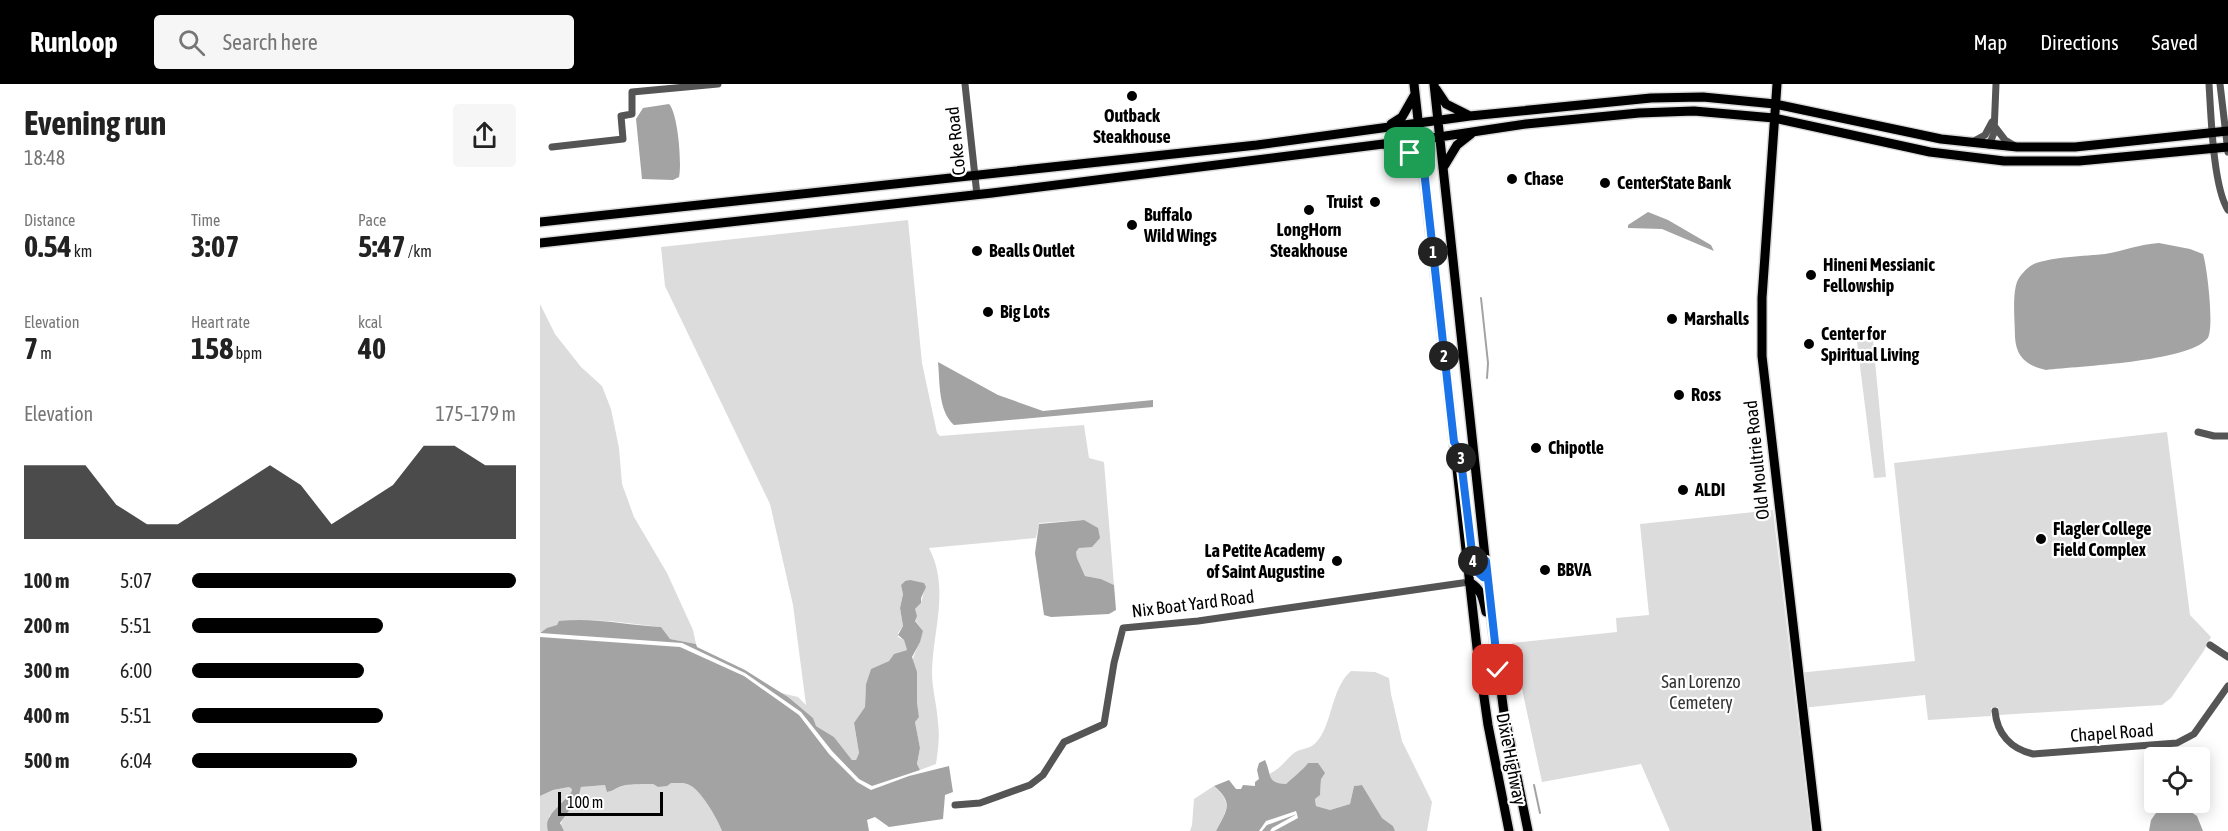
<!DOCTYPE html>
<meta charset="utf-8">
<style>
body{margin:0;font-family:"Asap Condensed",sans-serif;background:#f6f6f6;color:#222;height:100vh;display:flex;flex-direction:column;font-size:22px;white-space:nowrap}
*{box-sizing:border-box;margin:0}
p{font-size:20px;color:#767676}
.icon{flex:none;width:33px;height:33px;fill:none;stroke:currentColor;stroke-width:2;stroke-linecap:round;stroke-linejoin:round}
.map{position:relative;flex:1;overflow:hidden}
.drawer{display:flex;flex-direction:column;background:#fff;width:540px}
.drawer>*{flex:none}
.tools{position:absolute;left:1604px;top:663px;display:grid;gap:12px}
.tools a{display:grid;place-items:center;width:66px;height:66px;border-radius:6px;background:#fff;box-shadow:0 3px 15px #0003;font-size:30px}
.scale{position:absolute;left:18px;bottom:15px;width:105px;box-sizing:border-box;padding-left:6px;border:3px solid #000;border-top:0;font-size:16px;line-height:21px;white-space:nowrap;color:#000;-webkit-text-stroke:4px #fff;paint-order:stroke}
.pin{position:absolute;display:grid;place-items:center;width:51px;height:51px;color:#fff;margin:-26px;border-radius:12px;box-shadow:0 3px 9px #0006}
.km{position:absolute;width:30px;height:30px;margin:-15px;border-radius:50%;background:#222;color:#fff;font-size:16px;line-height:30px;text-align:center}
.round{display:grid;place-items:center;flex:none;width:63px;height:63px;border-radius:6px;background:#f6f6f6}
.headline{display:flex;align-items:center;justify-content:space-between;height:102px;padding:0 24px}
h1{font-size:33px;font-weight:700;line-height:45px}
.metrics{display:grid;grid-template-columns:repeat(3,1fr);gap:9px;height:102px;padding:6px 24px}
.metrics div{display:grid;align-content:center}
.metrics b{font-size:30px;font-weight:700}
.metrics small{font-size:16px;font-weight:400}
.metrics p{font-size:16px}
.chart{height:168px;padding:12px 24px}
.chart p{display:flex;justify-content:space-between}
.chart svg{width:100%;height:108px;margin-top:6px;fill:#000;opacity:.7}
ul{padding:0 24px;list-style:none;font-size:20px}
li{display:grid;grid-template-columns:96px 72px 1fr;align-items:center;height:45px}
li i{height:15px;border-radius:8px;background:#000}
header{display:flex;align-items:center;gap:36px;box-sizing:border-box;height:84px;padding:0 30px;background:#000;color:#fff}
header strong{font-size:28px}
nav{display:flex;gap:33px;margin-inline-start:auto;font-size:21px}
.search{width:420px;height:54px;background:#f6f6f6;display:flex;align-items:center;gap:15px;box-sizing:border-box;padding:0 21px;border-radius:6px;color:#767676;font-size:22px}
main{display:flex;flex:1;min-height:0}
.map>svg:first-child{display:block}
.green{fill:#dcdcdc}
.water{fill:#a3a3a3}
.lines{fill:none;stroke-linecap:round;stroke-linejoin:round}
.stream{stroke:#a3a3a3;stroke-width:2}
.major-casing{stroke:#dbdbdb;stroke-width:12}
.minor{stroke:#555;stroke-width:7}
.major{stroke:#000;stroke-width:9}
.route-casing{stroke:#fff;stroke-width:12}
.route{stroke:#1a73e8;stroke-width:8}
.poi-dot{fill:#000;stroke:#fff;stroke-width:2}
.labels{text-anchor:middle;stroke-width:4.5;stroke-linejoin:round;paint-order:stroke}
.poi-label{font-size:18px;font-weight:bold;fill:#000;stroke:#fff;text-anchor:start}
.street-label{font-size:18px;fill:#000;stroke:#fff}
.park-label{font-size:18px;fill:#333;stroke:#fff}
</style>
<header>
<strong>Runloop</strong>
<div class="search"><svg class="icon" aria-label="search" viewBox="0 0 24 24"><circle cx="10" cy="10" r="6"/><path d="M15 15l6 6"/></svg>Search here</div>
<nav><a>Map</a><a>Directions</a><a>Saved</a></nav>
</header>
<main>
<section class="drawer">
<div class="headline"><div><h1>Evening run</h1><p>18:48</p></div><a class="round"><svg class="icon" aria-label="share" viewBox="0 0 24 24"><path d="M12 15V3M7 8l5-5 5 5M5 13v7h14v-7"/></svg></a></div>
<div class="metrics">
<div><p>Distance</p><b>0.54<small> km</small></b></div>
<div><p>Time</p><b>3:07</b></div>
<div><p>Pace</p><b>5:47<small> /km</small></b></div>
</div>
<div class="metrics">
<div><p>Elevation</p><b>7<small> m</small></b></div>
<div><p>Heart rate</p><b>158<small> bpm</small></b></div>
<div><p>kcal</p><b>40</b></div>
</div>
<div class="chart"><p><span>Elevation</span>175–179 m</p>
<svg viewBox="0 0 160 44" preserveAspectRatio="none"><path d="M0 44V14L10 14L20 14L30 30L40 38L50 38L60 30L70 22L80 14L90 22L100 38L110 30L120 22L130 6L140 6L150 14L160 14V44z"/></svg>
</div>
<ul>
<li><b>100 m</b>5:07<i style="width:100%"></i></li>
<li><b>200 m</b>5:51<i style="width:59%"></i></li>
<li><b>300 m</b>6:00<i style="width:53%"></i></li>
<li><b>400 m</b>5:51<i style="width:59%"></i></li>
<li><b>500 m</b>6:04<i style="width:51%"></i></li>
</ul>
</section>
<div class="map">
<svg width="1688" height="747" viewBox="0 0 1688 747">
<rect width="100%" height="100%" fill="#fff"/>
<path class="green" d="M368 136 382 279 397 349 400 352 544 341 549 374 564 378 574 501 561 495 545 492 537 474 536 468 539 464 544 436 499 439 496 454 389 464C410 505 393 544 392 588 392 605 397 621 398 639 400 652 398 667 396 680L380 686 377 681 380 664 375 638 379 632C374 614 380 595 372 577L383 547 375 536V525L381 519 384 507 379 498 365 497 361 501 363 509 360 524 363 542 358 549V553L364 556 367 566 354 570 349 577 331 585 326 600 325 623 314 640 319 669 316 676H312L294 653 276 642 267 629 241 609 258 613 266 621 253 521 230 420 125 202 121 163Z
M0 220 15 250 41 283 62 302 71 325 79 364 82 400 94 433 127 489 153 546 156 560 130 555 127 553 121 543 69 537 32 536 0 548Z
M1333 256 1346 393 1334 394 1317 258Z
M1627 348 1650 531 1671 553 1663 568 1631 614 1622 621 1459 631 1458 623 1451 624V632L1388 636 1385 611 1262 624 1258 589 1375 577 1354 379Z
M1233 426 1271 747H1130L1101 680 1002 698 972 559 1077 548 1076 534 1109 531 1100 440Z
M811 587 835 588 849 594 851 610 862 657 892 718 887 747H855L853 742 842 734 822 701 814 702 810 720 790 726 776 722 775 715 780 710 781 695 768 679C762 688 754 692 746 700 737 700 732 699 729 690 741 685 745 676 754 669 759 665 767 665 772 662 793 647 789 606 811 587Z
M131 699C137 699 145 698 151 702 162 708 178 736 182 747H24L21 742C22 729 37 719 41 703L65 701 68 708C74 707 76 704 82 702 87 700 107 700 113 700L118 703Z
M674 702C693 719 687 726 676 747H650L652 741 654 715Z
M29 703 32 705 31 709 29 710 19 724 9 732 8 747H0V712L13 706Z"/>
<path class="water" d="M129 20C138 29 142 80 139 93L133 96 102 95 96 35 103 24Z
M1108 128 1128 136 1171 161 1174 167 1122 145 1088 144V141Z
M1619 159 1650 165 1663 170C1667 182 1675 247 1667 255 1647 278 1539 282 1506 286 1488 282 1476 274 1475 253 1475 239 1472 212 1477 198 1479 192 1487 184 1492 181 1507 173 1547 172 1565 170 1583 167 1600 160 1619 159Z
M398 278 458 311 503 327 613 316V323L414 341C398 327 400 298 398 278Z
M544 436 558 444 560 454 552 463 539 464 536 468 537 474 545 492 561 495 574 501 576 526 569 530 511 533 504 531 495 469 499 440Z
M370 496 384 499 386 503 381 514V519L375 525 377 532 375 537 383 547 380 558 372 573 377 588V619L379 633 375 638 380 664 377 680 380 686 332 702 319 695 292 667 261 628 205 589 142 559 0 549 7 544 17 541 19 537C53 533 87 541 121 543L130 555 156 560 157 563 205 586 248 613 273 634 276 642 294 653 312 676H316L319 669 314 639 325 623 326 600 331 585 349 577 354 570 367 566 364 556 358 551 363 542 360 524 363 510 361 501 365 497Z
M0 553 140 563 204 592 259 631 289 670 317 698 331 706 369 692 409 682 413 708 405 711 403 735 349 743 335 733 327 736 329 747H182C178 736 162 708 151 702 146 698 138 699 131 699L127 702 118 703 113 700C107 700 87 700 82 702 75 704 74 707 67 708L65 701 41 703 38 714 20 739 24 747H8C3 731 21 723 29 710L31 709 32 705 29 703 13 706 0 712Z
M725 676C732 691 726 699 746 700 753 693 762 687 768 679H778L785 689 781 695 780 711 775 715 776 722 790 726 810 720 814 702 822 701 842 734 853 742 855 747H734L758 734 757 730 732 744 730 747H722L727 741 757 730 756 727 726 737 719 747H676C687 726 694 719 674 702L689 696 696 705H701L703 701 715 702V698L719 695 717 686 719 679Z
M1651 728 1657 732 1663 747H1609L1611 736 1616 729Z"/>
<g class="lines">
<path class="stream" d="M941 214 948 279 947 294
M994 701 1000 729"/>
<defs>
<path id="major" d="M874 0 937 564 948 641 969 747
M894 0 952 538 964 629 988 747
M1237 0 1222 214V272L1277 747
M896 5 906 20 928 31
M851 40 862 33 874 12
M847 62C863 65 874 69 882 83
M903 84 917 61 931 50
M0 138 717 61 930 32 1111 14 1163 13 1235 20 1401 55 1477 63H1535L1688 47
M0 159 452 109 899 53 986 40 1099 29 1154 27 1234 34 1390 68 1464 77H1539L1688 63
M932 475 934 485 943 493
M929 498C942 505 943 515 946 528"/>
</defs>
<use href="#major" class="major-casing"/>
<path class="minor" d="M425 0 437 111
M1669 0C1671 30 1673 103 1688 126
M1680 0 1688 68
M1455 43 1465 56 1475 62
M1434 57 1445 51 1452 38
M1449 61 1454 49 1456 0
M12 63 83 55 81 32 92 30V8L178 0
M1658 348 1674 352H1688
M1670 561 1688 573
M1455 627C1457 650 1471 665 1493 670L1637 659 1654 650 1688 602
M415 721 440 719 490 701 503 691 524 658 564 640 574 579 583 544 658 537 929 498"/>
<use href="#major" class="major"/>
</g>
<g class="lines">
<defs>
<path id="route" d="M870 69 884 86 914 358 920 368 934 485 943 493 946 477 958 586"/>
</defs>
<use href="#route" class="route-casing"/>
<use href="#route" class="route"/>
</g>
<g class="poi-dot">
<circle cx="592" cy="12" r="6"/>
<circle cx="972" cy="95" r="6"/>
<circle cx="1065" cy="99" r="6"/>
<circle cx="835" cy="118" r="6"/>
<circle cx="769" cy="126" r="6"/>
<circle cx="592" cy="141" r="6"/>
<circle cx="437" cy="167" r="6"/>
<circle cx="1271" cy="191" r="6"/>
<circle cx="448" cy="228" r="6"/>
<circle cx="1132" cy="235" r="6"/>
<circle cx="1269" cy="260" r="6"/>
<circle cx="1139" cy="311" r="6"/>
<circle cx="996" cy="364" r="6"/>
<circle cx="1143" cy="406" r="6"/>
<circle cx="1501" cy="455" r="6"/>
<circle cx="797" cy="477" r="6"/>
<circle cx="1005" cy="486" r="6"/>
</g>
<g class="labels">
<g class="poi-label">
<text x="592" y="38" text-anchor="middle">Outback<tspan x="592" dy="21">Steakhouse</tspan></text>
<text x="984" y="101">Chase</text>
<text x="1077" y="105">CenterState Bank</text>
<text x="823" y="124" text-anchor="end">Truist</text>
<text x="604" y="137">Buffalo<tspan x="604" dy="21">Wild Wings</tspan></text>
<text x="769" y="152" text-anchor="middle">LongHorn<tspan x="769" dy="21">Steakhouse</tspan></text>
<text x="449" y="173">Bealls Outlet</text>
<text x="1283" y="187">Hineni Messianic<tspan x="1283" dy="21">Fellowship</tspan></text>
<text x="460" y="234">Big Lots</text>
<text x="1144" y="241">Marshalls</text>
<text x="1281" y="256">Center for<tspan x="1281" dy="21">Spiritual Living</tspan></text>
<text x="1151" y="317">Ross</text>
<text x="1008" y="370">Chipotle</text>
<text x="1155" y="412">ALDI</text>
<text x="1513" y="451">Flagler College<tspan x="1513" dy="21">Field Complex</tspan></text>
<text x="785" y="473" text-anchor="end">La Petite Academy<tspan x="785" dy="21">of Saint Augustine</tspan></text>
<text x="1017" y="492">BBVA</text>
</g>
<g class="street-label">
<text transform="translate(416 57) rotate(-96)" y="6">Coke Road</text>
<text transform="translate(1217 376) rotate(-96)" y="6">Old Moultrie Road</text>
<text transform="translate(653 520) rotate(-7)" y="6">Nix Boat Yard Road</text>
<text transform="translate(1572 649) rotate(-4)" y="6">Chapel Road</text>
<text transform="translate(971 675) rotate(79)" y="6">Dixie Highway</text>
</g>
<g class="park-label">
<text x="1161" y="604">San Lorenzo<tspan x="1161" dy="21">Cemetery</tspan></text>
</g>
</g>
</svg>
<div class="tools">
<a><svg class="icon" aria-label="locate" viewBox="0 0 24 24"><circle cx="12" cy="12" r="6"/><path d="M12 2v4M12 18v4M2 12h4M18 12h4"/></svg></a>
</div>
<div class="scale">100 m</div>
<div class="pin" style="left:870px;top:69px;background:#1e9e55"><svg class="icon" aria-label="arrive" viewBox="0 0 24 24"><path d="M6 21V4h12l-3 4 3 4H6"/></svg></div>
<div class="pin" style="left:958px;top:586px;background:#d93025"><svg class="icon" aria-label="check" viewBox="0 0 24 24"><path d="M5 12l5 5 9-10"/></svg></div>
<b class="km" style="left:893px;top:168px">1</b>
<b class="km" style="left:904px;top:272px">2</b>
<b class="km" style="left:921px;top:374px">3</b>
<b class="km" style="left:933px;top:477px">4</b>
</div>
</main>
